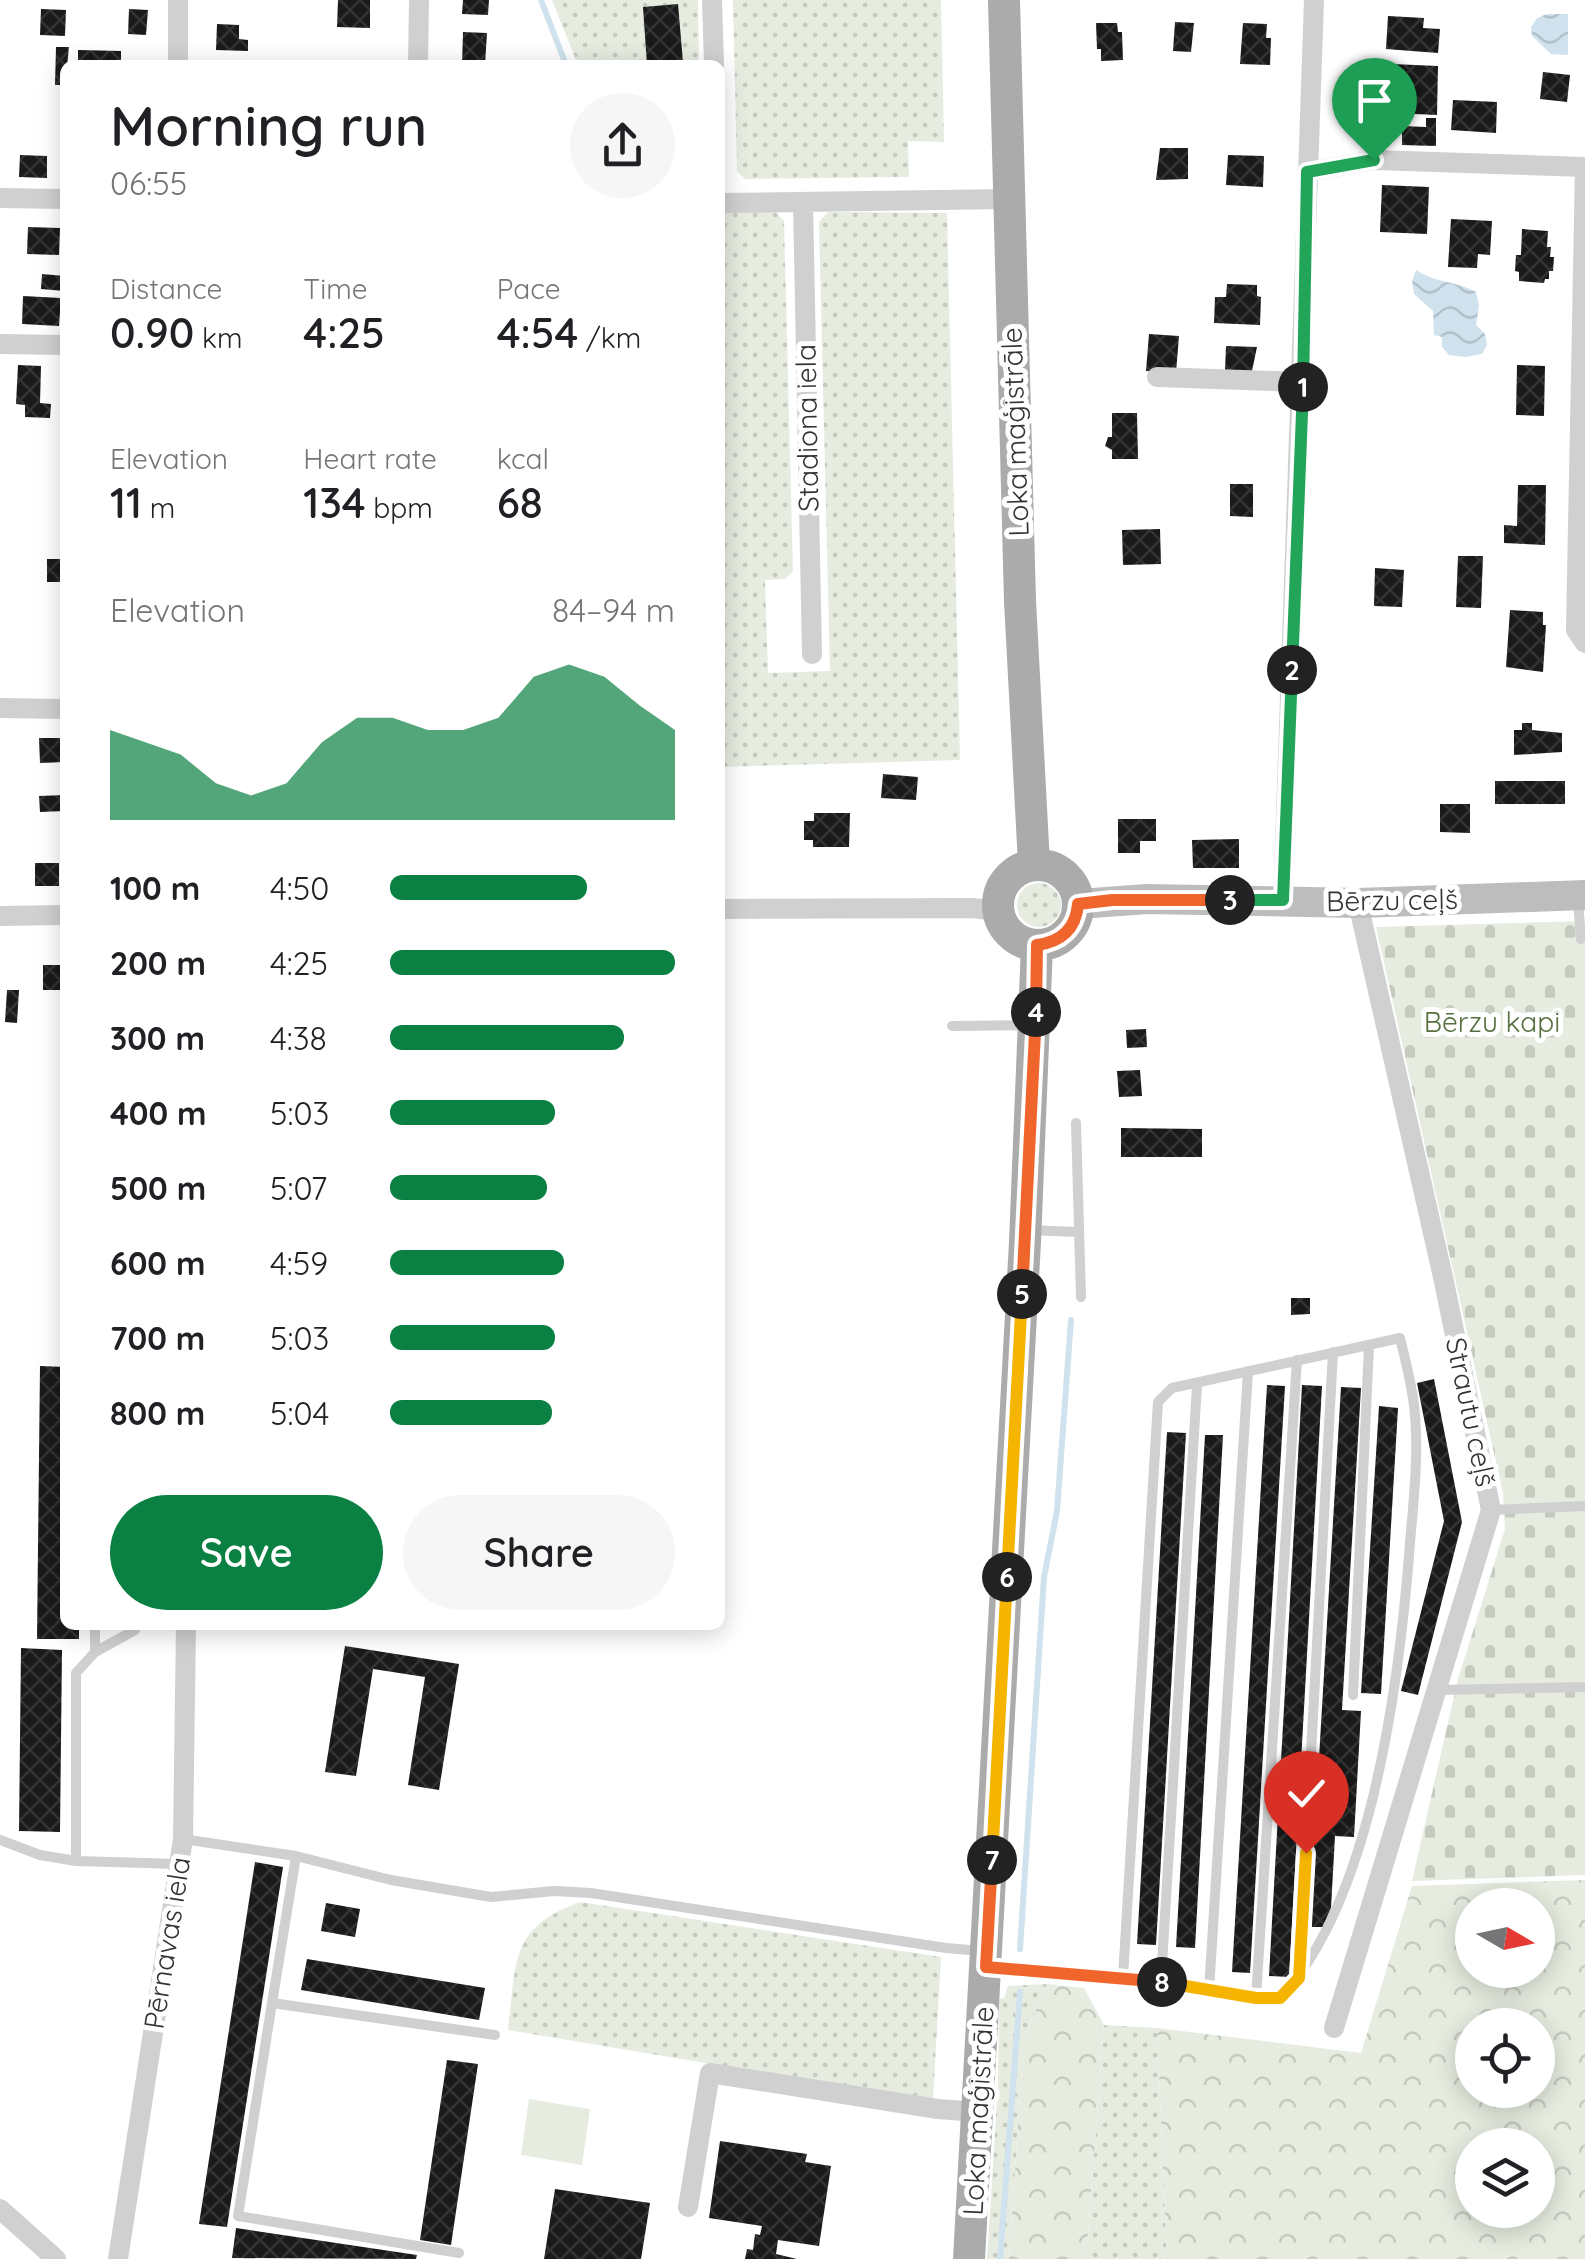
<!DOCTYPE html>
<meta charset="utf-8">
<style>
body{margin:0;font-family:Quicksand,sans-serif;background:#f6f6f6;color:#202124;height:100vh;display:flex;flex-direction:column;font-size:38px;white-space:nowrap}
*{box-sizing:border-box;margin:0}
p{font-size:32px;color:#757577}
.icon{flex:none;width:55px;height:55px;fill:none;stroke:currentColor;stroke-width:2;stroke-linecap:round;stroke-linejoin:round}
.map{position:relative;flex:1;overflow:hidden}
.side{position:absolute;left:60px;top:60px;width:665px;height:1570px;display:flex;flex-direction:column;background:#fff;border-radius:15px;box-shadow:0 5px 25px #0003}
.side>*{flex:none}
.needle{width:65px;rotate:99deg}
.buttons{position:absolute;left:1455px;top:1888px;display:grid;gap:20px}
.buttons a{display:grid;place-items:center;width:100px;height:100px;border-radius:50%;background:#fff;box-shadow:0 5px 25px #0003;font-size:50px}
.pin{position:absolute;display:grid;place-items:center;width:85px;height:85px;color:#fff;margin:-102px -42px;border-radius:50% 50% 50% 0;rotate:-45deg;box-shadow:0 0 10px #0007}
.pin .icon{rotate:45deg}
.km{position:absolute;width:50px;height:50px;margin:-25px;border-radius:50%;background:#222;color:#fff;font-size:28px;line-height:50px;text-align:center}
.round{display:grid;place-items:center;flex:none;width:105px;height:105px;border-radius:52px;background:#f6f6f6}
.overview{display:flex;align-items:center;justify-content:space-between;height:170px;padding:0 50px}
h1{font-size:55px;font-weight:600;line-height:75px}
.stats{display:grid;grid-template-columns:repeat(3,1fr);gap:15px;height:170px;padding:10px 50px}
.stats div{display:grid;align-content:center}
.stats b{font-size:42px;font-weight:600}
.stats small{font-size:28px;font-weight:400}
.stats p{font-size:28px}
.chart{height:280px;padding:20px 50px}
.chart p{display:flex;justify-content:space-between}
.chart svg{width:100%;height:180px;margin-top:10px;fill:#0b8043;opacity:.7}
.button{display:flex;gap:20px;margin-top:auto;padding:20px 50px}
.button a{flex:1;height:115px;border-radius:60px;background:#0b8043;color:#fff;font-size:40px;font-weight:600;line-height:115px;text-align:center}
.button a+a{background:#f6f6f6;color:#202124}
ul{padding:0 50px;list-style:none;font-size:32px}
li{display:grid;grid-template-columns:160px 120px 1fr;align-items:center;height:75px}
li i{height:25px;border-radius:12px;background:#0b8043}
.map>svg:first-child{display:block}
.green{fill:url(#green-dots)}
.forest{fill:url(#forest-crowns);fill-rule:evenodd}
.cemetery{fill:url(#cemetery-stones)}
.pitch{fill:#e6ecdf}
.water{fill:url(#water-waves)}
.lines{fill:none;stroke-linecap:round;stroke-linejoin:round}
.stream{stroke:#cfe2ee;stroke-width:6}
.building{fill:url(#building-cross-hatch)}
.lane{stroke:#d0d0d0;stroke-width:10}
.street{stroke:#d0d0d0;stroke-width:20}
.secondary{stroke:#bdbdbd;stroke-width:30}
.primary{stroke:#ababab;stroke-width:32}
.split-1-casing{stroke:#fff;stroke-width:20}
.split-2-casing{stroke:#fff;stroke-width:20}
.split-3-casing{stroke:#fff;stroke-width:20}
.split-4-casing{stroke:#fff;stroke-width:20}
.split-5-casing{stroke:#fff;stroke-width:20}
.split-6-casing{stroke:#fff;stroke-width:20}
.split-7-casing{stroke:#fff;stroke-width:20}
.split-8-casing{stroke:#fff;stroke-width:20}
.split-9-casing{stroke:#fff;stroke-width:20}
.split-1{stroke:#22a559;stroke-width:12}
.split-2{stroke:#22a559;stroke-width:12}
.split-3{stroke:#22a559;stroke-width:12}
.split-4{stroke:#f0652b;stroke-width:12}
.split-5{stroke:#f0652b;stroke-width:12}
.split-6{stroke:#f5b400;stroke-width:12}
.split-7{stroke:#f5b400;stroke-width:12}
.split-8{stroke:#f0652b;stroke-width:12}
.split-9{stroke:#f5b400;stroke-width:12}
.labels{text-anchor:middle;stroke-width:10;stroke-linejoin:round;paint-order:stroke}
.street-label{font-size:28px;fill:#333;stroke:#fff}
.park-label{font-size:28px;fill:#56703f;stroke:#fff}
</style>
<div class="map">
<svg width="1585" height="2259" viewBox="0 0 1585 2259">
<defs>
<pattern id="green-dots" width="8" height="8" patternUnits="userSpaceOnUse" patternTransform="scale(2.5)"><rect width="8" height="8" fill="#e6ecdf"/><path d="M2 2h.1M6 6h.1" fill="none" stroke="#c6cbc0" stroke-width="1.8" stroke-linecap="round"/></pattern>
<pattern id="forest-crowns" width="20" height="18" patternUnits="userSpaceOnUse" patternTransform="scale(2.5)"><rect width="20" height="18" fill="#e6ecdf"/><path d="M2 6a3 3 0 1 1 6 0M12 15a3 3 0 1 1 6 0" fill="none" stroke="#c6cbc0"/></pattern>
<pattern id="cemetery-stones" width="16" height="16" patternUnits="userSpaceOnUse" patternTransform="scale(2.5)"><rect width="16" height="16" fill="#e6ecdf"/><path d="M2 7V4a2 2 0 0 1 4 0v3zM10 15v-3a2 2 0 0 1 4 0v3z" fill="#c6cbc0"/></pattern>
<pattern id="water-waves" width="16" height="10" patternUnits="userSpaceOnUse" patternTransform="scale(2.5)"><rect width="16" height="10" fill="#cfe2ee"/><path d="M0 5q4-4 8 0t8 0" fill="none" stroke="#b2c2cd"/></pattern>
<pattern id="building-cross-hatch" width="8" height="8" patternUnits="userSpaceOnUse" patternTransform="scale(2.5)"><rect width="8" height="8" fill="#1a1a1a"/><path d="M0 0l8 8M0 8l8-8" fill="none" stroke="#333"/></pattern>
</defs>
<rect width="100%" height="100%" fill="#fff"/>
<path class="green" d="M552 0H698L699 65H578Z
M733 0H941L944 142 908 141 909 177 745 179 737 171Z
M775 211 784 221 793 571 785 579 765 580 768 673 830 671 819 222 828 212 947 213 960 760 720 767V212Z
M1017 905a22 22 0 1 1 44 0a22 22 0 1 1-44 0Z
M580 1902 941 1957 933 2098 898 2095 508 2030C517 1963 508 1928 580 1902Z
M1047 1984 1024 2038 1009 2259H987L998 2085 999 1999 1004 1998 1008 1986Z
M1104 2025 1157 2028 1167 2259H1086Z"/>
<path class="forest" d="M1585 1880V2259H1167L1157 2028 1361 2053 1412 1886ZM1538 1905V1970H1472V1905ZM1472 2025H1538V2090H1472ZM1472 2145H1538V2210H1472Z
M1047 1984 1084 1988 1104 2025 1086 2259H1009L1024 2038Z"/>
<path class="cemetery" d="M1585 921V1875L1412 1881 1458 1679 1505 1529 1503 1493 1376 927Z"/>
<path class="pitch" d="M529 2099 590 2109 582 2165 521 2155Z"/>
<path class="water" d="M1547 14H1568V55L1551 54 1532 36 1531 27 1537 18Z
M1416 270C1436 283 1456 281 1476 292L1479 306 1476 325 1485 334 1487 345 1482 354 1465 357 1449 355 1442 347V337L1434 335 1433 311 1414 294 1412 281Z"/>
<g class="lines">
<path class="stream" d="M541 0 566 65
M1020 1949 1044 1577 1057 1511 1071 1320
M1000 2259 1020 1992"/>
</g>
<path class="building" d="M338 0H370V28L337 27Z
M463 0H489L488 15 462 14Z
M678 4 683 62 647 65 643 7Z
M41 9 66 10 65 36 40 35Z
M129 9 148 10 146 35 128 34Z
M1388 16 1424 18 1423 28 1440 29 1438 53 1386 49Z
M1175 22 1194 23 1191 52 1173 51Z
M1096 23H1117L1118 32H1122L1123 60 1101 61V49H1097Z
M1243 23 1267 24 1266 38H1271L1270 65 1240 64Z
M217 24 239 25V39L248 40V51L216 50Z
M463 32 487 33 485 65H462Z
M56 47H69L65 85H55Z
M78 50 121 51V63L78 65Z
M1392 64 1438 66 1437 115 1391 113Z
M1543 72 1570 75 1567 102 1540 99Z
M1453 100 1497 102 1496 133 1451 130Z
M1426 118H1436V146L1402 145V126L1426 127Z
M1160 148H1188V179L1156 180Z
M20 155 47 156V178L19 177Z
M1228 155 1264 156 1263 187 1226 185Z
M1382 185 1429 187 1427 234 1380 232Z
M1451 219 1492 221 1490 255 1478 254 1477 268 1448 267Z
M28 227 60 228 59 255 27 254Z
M1522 229 1548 231 1547 247H1551L1550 257H1554L1553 271H1549V279H1545L1544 283 1519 281V272L1515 271 1516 255H1521Z
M42 274 65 276V291L41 289Z
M1227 284 1257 285V296L1261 297 1260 325 1214 323 1215 297H1226Z
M23 296 61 298 59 326 22 324Z
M1149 334 1179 336 1176 373 1146 371Z
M1226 346 1257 347 1252 371 1225 370Z
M18 365 41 366 40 403 51 404 50 418 25 417V405L16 404Z
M1517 365 1545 366 1544 416 1516 415Z
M1112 413H1137L1138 459H1112V450L1105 446 1108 437H1112Z
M1230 484H1253V517L1230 516Z
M1518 485H1546L1545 545 1504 543V525L1517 526Z
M1160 529 1161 564 1123 565 1122 530Z
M1458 556H1483L1481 608 1456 607Z
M47 559H65V582H47Z
M1375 568 1404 570 1402 607 1374 606Z
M1510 610 1543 612V625H1546L1543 672 1506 667Z
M1522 723H1532V730L1562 733V752L1514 755V730H1522Z
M39 738H65V762L40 763Z
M883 774 918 777 916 800 881 798Z
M1495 781H1565V804H1495Z
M65 795V811L40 812 39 796Z
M1440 804H1470V833L1440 832Z
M814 813H850L849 847H813V840H804V821H814Z
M1118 819H1156V841H1140V853H1118Z
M1239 839V868H1193L1192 840Z
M35 863H59V886H35Z
M43 965H65V990H43Z
M7 990H19L17 1023 5 1022Z
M1146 1029 1147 1047 1127 1048 1126 1030Z
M1140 1070 1142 1096 1119 1097 1117 1071Z
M1121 1128 1202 1129V1157H1121Z
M61 1172H65V1355H60Z
M1291 1298H1310V1314L1291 1315Z
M40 1366 65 1367V1625H79V1639H37Z
M1434 1379 1462 1522 1418 1695 1401 1691 1444 1521 1417 1383Z
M1267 1385 1285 1386 1250 1973 1232 1972Z
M1302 1385 1322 1386 1289 1977 1269 1976Z
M1341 1387 1361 1388 1342 1710 1361 1711 1354 1837 1335 1836 1331 1908 1323 1927H1309Z
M1379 1406 1398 1408 1381 1694 1361 1693Z
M1167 1432 1186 1433 1156 1945 1137 1944Z
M1205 1435H1223L1195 1948 1176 1947Z
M345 1646 459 1664 439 1790 408 1785 425 1677 373 1669 356 1776 325 1772Z
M21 1648 62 1650 60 1832 19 1831Z
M255 1862 283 1867 227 2227 199 2224Z
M326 1903 360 1909 355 1937 321 1931Z
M307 1959 485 1988 479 2020 301 1990Z
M447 2060 478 2064 451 2245 420 2240Z
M720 2141 807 2154 805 2162 831 2166 819 2246 778 2240 776 2254 797 2259H745L747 2249 753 2250 755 2234 760 2235 762 2226 709 2218Z
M555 2189 650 2203 641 2259H544Z
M236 2228 417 2255 416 2259 232 2258Z"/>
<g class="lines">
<path class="lane" d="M1578 901 1581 939
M952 1026 1029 1025
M1076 1123 1081 1297
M1029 1230 1078 1232
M1491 1510 1585 1506
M95 1652 135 1630
M1436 1690 1585 1687
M1353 1695 1369 1346
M183 1839 296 1856 391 1880 491 1897 554 1891 591 1893 946 1948 981 1951
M0 1840 40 1855 76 1861 179 1864
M296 1856 272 2003 495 2035
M76 1861V1673L95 1652V1625
M992 1967 1123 1977 1256 1998H1280C1374 1898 1400 1676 1410 1543 1414 1496 1420 1445 1413 1398 1410 1378 1405 1358 1400 1338L1172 1388 1158 1402 1123 1977
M1299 1972 1333 1352
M1161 1982 1197 1385
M1209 1991 1248 1371
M1256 1998 1297 1360
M272 2003 238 2216 459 2253"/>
<path class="street" d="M712 0 714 65
M178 65V0
M418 65 419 0
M1585 167 1576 630 1585 643
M1307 172 1374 160 1585 167
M0 198 65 199
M803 202 812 654
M720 203 1009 199
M0 344 65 345
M1157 377 1303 382
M0 708 65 709
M1283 901 1314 0
M720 909 972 908 998 911
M0 916 65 915
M1334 2028 1491 1510 1443 1277 1358 903
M688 2207 710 2073 938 2109 978 2112
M0 2209 56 2259
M118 2259 183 1839 186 1625"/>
<path class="secondary" d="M1079 904 1147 899 1358 903 1585 895"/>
<path class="primary" d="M1004 0 1020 601 1034 864
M998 905a40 40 0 1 1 80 0a40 40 0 1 1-80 0Z
M969 2259 1025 1242 1037 945"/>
</g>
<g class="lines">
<defs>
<path id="split-1" d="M1303 387 1307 172 1374 160"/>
<path id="split-2" d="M1292 670 1303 387"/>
<path id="split-3" d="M1230 900H1283L1292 670"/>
<path id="split-4" d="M1036 1012 1037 945C1061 942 1076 929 1078 904L1112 900H1230"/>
<path id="split-5" d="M1022 1294 1036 1012"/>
<path id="split-6" d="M1007 1577 1022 1294"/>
<path id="split-7" d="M992 1860 1007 1577"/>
<path id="split-8" d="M992 1860 986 1967 1162 1982"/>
<path id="split-9" d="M1162 1982 1256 1998H1280L1299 1978 1306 1853"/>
</defs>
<use href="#split-1" class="split-1-casing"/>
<use href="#split-2" class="split-2-casing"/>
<use href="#split-3" class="split-3-casing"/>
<use href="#split-4" class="split-4-casing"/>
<use href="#split-5" class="split-5-casing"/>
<use href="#split-6" class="split-6-casing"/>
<use href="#split-7" class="split-7-casing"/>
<use href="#split-8" class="split-8-casing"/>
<use href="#split-9" class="split-9-casing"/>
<use href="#split-1" class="split-1"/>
<use href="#split-2" class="split-2"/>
<use href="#split-3" class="split-3"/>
<use href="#split-4" class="split-4"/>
<use href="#split-5" class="split-5"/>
<use href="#split-6" class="split-6"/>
<use href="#split-7" class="split-7"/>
<use href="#split-8" class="split-8"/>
<use href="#split-9" class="split-9"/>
</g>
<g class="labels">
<g class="street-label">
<text transform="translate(807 428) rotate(-91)" y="10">Stadiona iela</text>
<text transform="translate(1015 432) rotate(-92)" y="10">Loka maģistrāle</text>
<text transform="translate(1392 900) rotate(-1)" y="10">Bērzu ceļš</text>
<text transform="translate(1471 1412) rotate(78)" y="10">Strautu ceļš</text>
<text transform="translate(167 1943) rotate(-81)" y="10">Pērnavas iela</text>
<text transform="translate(978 2111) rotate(-87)" y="10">Loka maģistrāle</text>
</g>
<g class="park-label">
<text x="1492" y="1032">Bērzu kapi</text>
</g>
</g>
</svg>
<div class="buttons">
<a><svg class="needle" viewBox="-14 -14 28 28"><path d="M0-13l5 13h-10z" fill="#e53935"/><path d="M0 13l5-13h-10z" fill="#757577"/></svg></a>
<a><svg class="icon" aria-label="locate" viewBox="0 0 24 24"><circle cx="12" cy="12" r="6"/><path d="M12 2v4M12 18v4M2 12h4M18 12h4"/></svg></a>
<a><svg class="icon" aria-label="layers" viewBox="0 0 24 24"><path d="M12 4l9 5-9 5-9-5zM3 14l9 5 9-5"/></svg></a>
</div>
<div class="pin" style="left:1374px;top:160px;background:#1e9e55"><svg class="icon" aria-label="arrive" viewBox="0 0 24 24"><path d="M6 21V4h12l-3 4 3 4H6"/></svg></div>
<div class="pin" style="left:1306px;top:1853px;background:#d93025"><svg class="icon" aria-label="check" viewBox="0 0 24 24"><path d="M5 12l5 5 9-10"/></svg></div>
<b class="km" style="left:1303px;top:387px">1</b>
<b class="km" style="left:1292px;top:670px">2</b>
<b class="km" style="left:1230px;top:900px">3</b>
<b class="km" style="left:1036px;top:1012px">4</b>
<b class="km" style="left:1022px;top:1294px">5</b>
<b class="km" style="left:1007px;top:1577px">6</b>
<b class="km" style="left:992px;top:1860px">7</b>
<b class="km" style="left:1162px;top:1982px">8</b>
<section class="side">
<div class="overview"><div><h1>Morning run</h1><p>06:55</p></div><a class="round"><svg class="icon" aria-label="share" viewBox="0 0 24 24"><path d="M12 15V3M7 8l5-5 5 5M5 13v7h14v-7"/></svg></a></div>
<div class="stats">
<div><p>Distance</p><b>0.90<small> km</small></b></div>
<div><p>Time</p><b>4:25</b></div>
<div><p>Pace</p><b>4:54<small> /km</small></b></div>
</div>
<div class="stats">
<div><p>Elevation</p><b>11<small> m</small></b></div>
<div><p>Heart rate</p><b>134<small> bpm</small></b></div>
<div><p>kcal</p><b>68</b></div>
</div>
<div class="chart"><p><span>Elevation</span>84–94 m</p>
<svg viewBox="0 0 160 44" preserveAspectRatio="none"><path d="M0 44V22L10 25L20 28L30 35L40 38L50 35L60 25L70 19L80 19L90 22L100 22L110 19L120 9L130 6L140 9L150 16L160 22V44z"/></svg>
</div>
<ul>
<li><b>100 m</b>4:50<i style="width:69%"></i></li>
<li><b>200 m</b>4:25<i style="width:100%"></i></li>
<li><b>300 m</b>4:38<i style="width:82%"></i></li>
<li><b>400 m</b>5:03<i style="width:58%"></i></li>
<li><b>500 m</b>5:07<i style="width:55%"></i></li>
<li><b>600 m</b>4:59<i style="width:61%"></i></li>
<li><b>700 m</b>5:03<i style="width:58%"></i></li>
<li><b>800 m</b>5:04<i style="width:57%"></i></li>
</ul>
<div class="button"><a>Save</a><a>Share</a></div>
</section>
</div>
